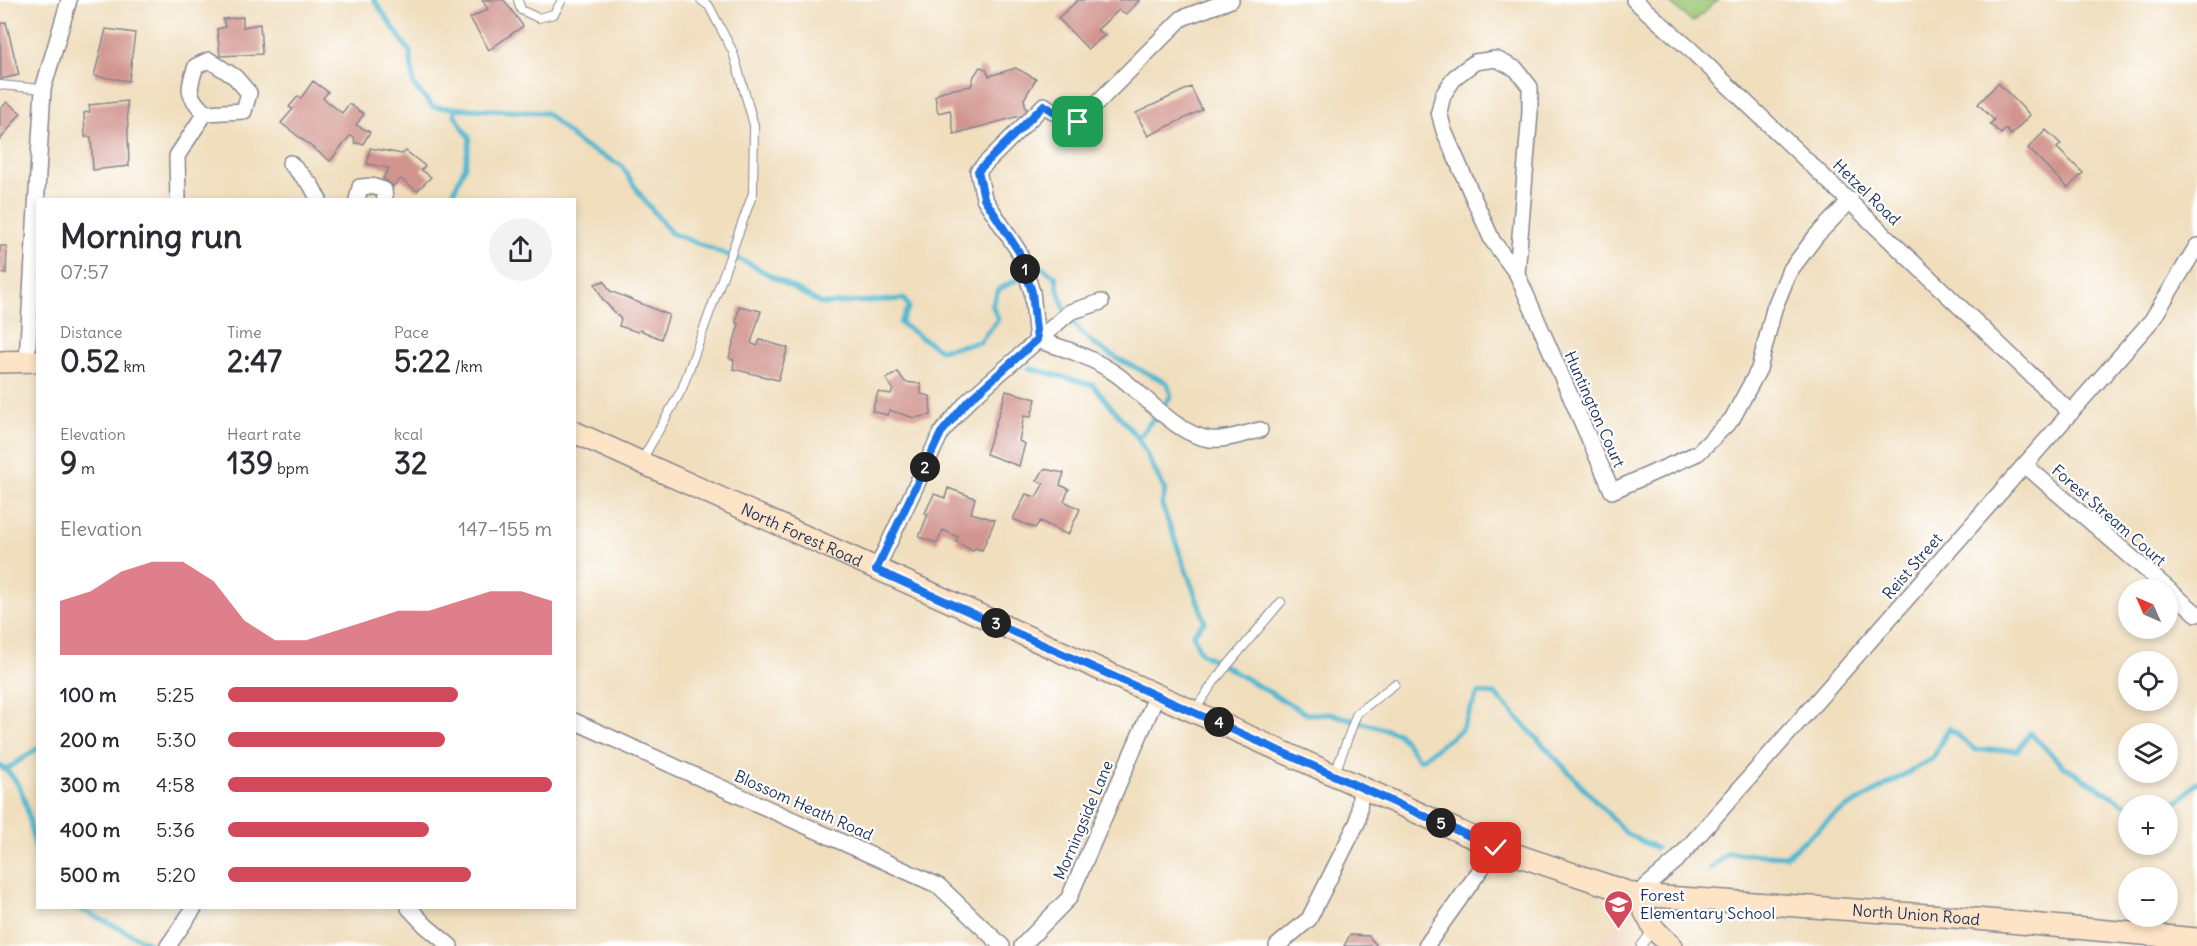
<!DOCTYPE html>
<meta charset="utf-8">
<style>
body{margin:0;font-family:Delius,sans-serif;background:#f2f2f3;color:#2b2b33;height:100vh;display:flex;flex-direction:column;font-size:22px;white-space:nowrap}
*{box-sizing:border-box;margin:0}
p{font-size:20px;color:#7c7c81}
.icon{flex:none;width:33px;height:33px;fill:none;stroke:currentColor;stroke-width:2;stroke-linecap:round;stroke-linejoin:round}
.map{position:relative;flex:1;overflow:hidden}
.side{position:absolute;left:36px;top:198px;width:540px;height:711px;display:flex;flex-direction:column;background:#fff;border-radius:0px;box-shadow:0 3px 9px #0003}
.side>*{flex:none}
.needle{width:39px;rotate:315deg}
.controls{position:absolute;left:2118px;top:579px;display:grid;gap:12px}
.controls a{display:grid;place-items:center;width:60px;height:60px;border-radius:50%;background:#fff;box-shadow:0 3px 9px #0003;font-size:30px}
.pin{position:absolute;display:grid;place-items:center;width:51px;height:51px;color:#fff;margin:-26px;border-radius:12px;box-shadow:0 3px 9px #0006}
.km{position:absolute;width:30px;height:30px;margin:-15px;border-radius:50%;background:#222;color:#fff;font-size:16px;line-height:30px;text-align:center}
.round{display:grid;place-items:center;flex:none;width:63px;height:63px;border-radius:32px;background:#f2f2f3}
.headline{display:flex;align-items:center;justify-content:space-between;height:102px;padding:0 24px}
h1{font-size:33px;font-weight:700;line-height:45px}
.figures{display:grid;grid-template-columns:repeat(3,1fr);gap:9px;height:102px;padding:6px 24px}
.figures div{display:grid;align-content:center}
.figures b{font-size:30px;font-weight:700}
.figures small{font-size:16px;font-weight:400}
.figures p{font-size:16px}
.chart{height:168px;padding:12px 24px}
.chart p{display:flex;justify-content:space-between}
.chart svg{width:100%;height:108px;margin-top:6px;fill:#d1495b;opacity:.7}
ul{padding:0 24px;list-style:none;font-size:20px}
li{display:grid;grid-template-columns:96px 72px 1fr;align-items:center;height:45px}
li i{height:15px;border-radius:8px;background:#d1495b}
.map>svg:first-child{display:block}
.built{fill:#f2d4be}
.green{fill:#9ec875;stroke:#5c7c6a;stroke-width:1.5}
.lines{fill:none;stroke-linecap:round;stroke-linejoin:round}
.stream{stroke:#51b8cf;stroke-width:5}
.building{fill:#d1948e}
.lane-casing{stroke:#86868e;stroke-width:10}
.street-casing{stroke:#86868e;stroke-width:18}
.secondary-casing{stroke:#86868e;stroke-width:24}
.lane{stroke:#fff;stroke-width:8}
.street{stroke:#fff;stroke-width:15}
.secondary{stroke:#fee4c6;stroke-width:21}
.route-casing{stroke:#fff;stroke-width:12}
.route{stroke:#1a73e8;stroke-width:8}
.labels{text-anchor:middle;stroke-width:4.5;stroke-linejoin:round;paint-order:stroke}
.street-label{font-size:16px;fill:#1b2f5e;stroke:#fff}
.poi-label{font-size:16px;fill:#1b2f5e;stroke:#fff;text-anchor:start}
</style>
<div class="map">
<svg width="2197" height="946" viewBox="0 0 2197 946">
<rect width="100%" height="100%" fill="#fff"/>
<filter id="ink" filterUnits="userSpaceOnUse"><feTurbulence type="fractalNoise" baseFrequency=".0167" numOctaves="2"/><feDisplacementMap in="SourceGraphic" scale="12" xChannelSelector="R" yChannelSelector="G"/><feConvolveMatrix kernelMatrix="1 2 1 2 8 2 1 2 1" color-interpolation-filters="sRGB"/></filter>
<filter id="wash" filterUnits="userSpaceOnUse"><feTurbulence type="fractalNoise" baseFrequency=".008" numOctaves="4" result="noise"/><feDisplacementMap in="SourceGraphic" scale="24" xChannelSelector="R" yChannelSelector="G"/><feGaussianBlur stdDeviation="1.35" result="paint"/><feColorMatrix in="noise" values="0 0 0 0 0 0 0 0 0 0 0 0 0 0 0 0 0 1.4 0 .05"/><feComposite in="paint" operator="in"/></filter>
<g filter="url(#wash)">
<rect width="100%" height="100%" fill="#f0debd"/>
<path class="built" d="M1619 920 1646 946H1593Z"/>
<path class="green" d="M1666 0H1718L1693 22Z"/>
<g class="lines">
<path class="stream" d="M374 0 410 52 414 86 433 107 546 113 580 144 621 165 642 197 671 233 748 263 822 304 904 299 909 307 900 323 940 350 980 342 998 319 992 305 999 289 1042 267 1056 277C1063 341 1116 357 1167 383L1171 396 1138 438 1165 490 1162 505 1205 621 1193 634 1200 652 1307 714H1332L1398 733 1420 760 1461 730 1478 693 1495 694 1627 834 1656 848
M450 200 465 166 470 139 454 114 457 108
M1029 368 1093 385 1138 438
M0 766C31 785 27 826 38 855
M6 770 38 748
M2132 806 2179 801 2197 782
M1710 869 1728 853 1786 856 1836 814 1933 758 1949 728 1975 750H2018L2030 733 2062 765 2128 806
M78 908 155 946"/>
</g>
<g id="blocks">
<path class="building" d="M482 0H504L523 26 489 50 470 18 488 9Z
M1078 0H1140L1126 14 1119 10 1097 30 1105 35 1088 49 1058 18Z
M243 17V27L260 24 262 54 220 56 217 29 225 27 223 19Z
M6 22 19 75 1 79 0 24Z
M106 29 135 33 129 81 94 76Z
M980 67 986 69 989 76 1016 68 1036 79 1024 99 1027 114 954 134 950 110 938 113 935 96 943 91 971 86 974 76Z
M313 81 328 92 323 98 342 113 349 104 364 114 356 125 370 132 363 144 355 143 354 137 350 136 330 161 281 123 293 109 289 107 298 96 301 98Z
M1998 83 2030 115 2011 135 2006 129 2001 134 1990 124 1994 120 1978 104Z
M1191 87 1202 110 1148 136 1136 113Z
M127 101 129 166 93 170 91 137H85L84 113 90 112 89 105Z
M7 102 21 113 0 140V109Z
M2046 130 2061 144 2057 148 2083 173 2068 188 2028 148Z
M370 148 402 154 406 151 425 166 421 170 431 177 417 191 401 179 393 186 383 178 389 168 367 164Z
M0 246H7L6 274 0 272Z
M604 281 610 291 669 315 661 339 640 330 638 332 619 326 621 319 603 300 595 284Z
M739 306 761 311 751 343 757 346 760 340 788 348 778 380 733 369 734 360 729 358 739 324 736 323Z
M898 372 905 382 921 384V394L930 396 931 415 914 418 889 410 887 415 872 411 878 392 891 394 893 389 886 379Z
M1006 391 1036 399 1031 417 1024 416 1019 441 1025 444 1019 466 986 454Z
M1044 469 1064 473 1060 485 1069 489 1064 501 1080 509 1068 535 1040 521 1035 528 1013 519 1026 494 1036 497 1044 483 1037 481Z
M948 488 975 498 971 513 995 520 982 550 975 548 973 551 956 542 958 537 943 530 937 543 919 537 928 514 925 513 934 494 945 498Z
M1350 935 1369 936 1377 946H1344Z"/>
</g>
</g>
<g filter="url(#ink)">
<use href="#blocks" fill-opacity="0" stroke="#86868e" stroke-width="1.5"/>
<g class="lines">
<defs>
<path id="lane" d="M518 0 521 10 538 18 554 14 562 0
M0 85 43 89
M642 460 682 389 753 193 754 125 733 52 709 6 701 0
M1194 711 1216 679 1281 602
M1335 773 1357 713 1395 684
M1641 946 1653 930"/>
<path id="street" d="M1231 0 1182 18 1078 122H1069L1044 105 978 171 984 198 1019 252 1032 292 1037 340C1064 348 1089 356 1113 372 1142 391 1175 435 1210 439 1225 441 1246 433 1260 430
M1634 0 1691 50 2071 413
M209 60 235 77 249 93 244 111 205 113C186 95 188 89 196 66Z
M290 163 311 185 319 200
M178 200 177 156 205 113
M357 200 360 187 372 186 384 190 385 200
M1517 274 1530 112V87L1516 69 1496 59 1475 62 1455 77 1443 95 1439 112 1444 131 1492 240 1517 274 1612 491 1698 453 1732 419 1759 369 1774 309 1789 272 1816 236 1851 200
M27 361 43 89 69 0
M2025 465 2197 614
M876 570 941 433 968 401 1070 312 1101 302
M574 721 939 886 1002 946
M1636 895 1676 861 2152 320 2197 246
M409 908 426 926 450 946
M168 946 194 908
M1022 946 1069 898 1157 695
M1277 946 1309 919 1358 821 1361 786
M1426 946 1496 848"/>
<g id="secondary">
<path d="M0 362 38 361"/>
<path id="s1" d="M574 432 1496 848 1636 895 1943 916 2197 939"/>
<path d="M1636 895 1654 929 1671 946"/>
</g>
</defs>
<use href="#lane" class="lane-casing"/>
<use href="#street" class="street-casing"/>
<use href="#secondary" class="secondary-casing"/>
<use href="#lane" class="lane"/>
<use href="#street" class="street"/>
<use href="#secondary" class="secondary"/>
</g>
</g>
<g class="lines" filter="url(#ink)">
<defs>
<path id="route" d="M1078 122H1069L1044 105 978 171 984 198 1019 252 1032 292 1037 340 968 401 941 433 876 570 1496 848"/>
</defs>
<use href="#route" class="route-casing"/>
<use href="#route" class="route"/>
</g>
<defs>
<symbol id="school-pin" viewBox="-11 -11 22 30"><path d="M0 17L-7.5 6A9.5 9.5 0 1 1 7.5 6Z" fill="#d1495b" stroke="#fff"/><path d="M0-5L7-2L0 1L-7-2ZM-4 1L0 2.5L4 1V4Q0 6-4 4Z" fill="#fff"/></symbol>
</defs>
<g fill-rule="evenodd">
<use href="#school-pin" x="1602" y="888" width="33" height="45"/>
</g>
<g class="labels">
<g class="street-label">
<text transform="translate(1867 192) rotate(44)" y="6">Hetzel Road</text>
<text transform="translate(1595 409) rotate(66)" y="6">Huntington Court</text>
<text transform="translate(2109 515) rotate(41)" y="6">Forest Stream Court</text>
<text dy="6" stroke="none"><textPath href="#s1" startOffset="250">North Forest Road</textPath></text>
<text transform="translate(1912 566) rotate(-49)" y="6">Reist Street</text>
<text transform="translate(804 805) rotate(24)" y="6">Blossom Heath Road</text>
<text transform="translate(1083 820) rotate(-67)" y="6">Morningside Lane</text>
<text dy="6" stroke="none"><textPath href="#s1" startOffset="1440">North Union Road</textPath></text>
</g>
<g class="poi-label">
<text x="1640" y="901">Forest<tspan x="1640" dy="18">Elementary School</tspan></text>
</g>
</g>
</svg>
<div class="controls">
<a><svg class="needle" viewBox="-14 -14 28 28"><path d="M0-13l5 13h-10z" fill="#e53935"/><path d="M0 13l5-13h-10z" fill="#7c7c81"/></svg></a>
<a><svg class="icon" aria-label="locate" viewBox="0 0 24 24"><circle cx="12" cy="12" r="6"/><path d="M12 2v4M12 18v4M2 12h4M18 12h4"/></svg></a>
<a><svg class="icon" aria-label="layers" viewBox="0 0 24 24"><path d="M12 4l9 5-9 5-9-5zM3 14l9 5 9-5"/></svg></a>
<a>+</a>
<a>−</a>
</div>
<div class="pin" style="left:1078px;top:122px;background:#1e9e55"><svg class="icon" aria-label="arrive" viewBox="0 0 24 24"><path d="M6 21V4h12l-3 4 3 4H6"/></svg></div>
<div class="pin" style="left:1496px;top:848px;background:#d93025"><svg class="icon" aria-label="check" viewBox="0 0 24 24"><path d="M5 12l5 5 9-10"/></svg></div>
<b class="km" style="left:1025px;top:269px">1</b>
<b class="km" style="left:925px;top:467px">2</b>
<b class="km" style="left:996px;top:623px">3</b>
<b class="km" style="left:1219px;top:722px">4</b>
<b class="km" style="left:1441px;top:823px">5</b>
<section class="side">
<div class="headline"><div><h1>Morning run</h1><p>07:57</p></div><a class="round"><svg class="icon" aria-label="share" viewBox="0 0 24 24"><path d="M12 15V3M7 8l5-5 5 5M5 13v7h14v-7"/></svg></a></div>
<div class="figures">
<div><p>Distance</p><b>0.52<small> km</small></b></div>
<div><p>Time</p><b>2:47</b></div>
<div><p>Pace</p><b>5:22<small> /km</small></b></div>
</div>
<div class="figures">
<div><p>Elevation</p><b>9<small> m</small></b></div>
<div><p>Heart rate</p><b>139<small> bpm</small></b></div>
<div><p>kcal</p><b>32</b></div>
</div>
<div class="chart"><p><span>Elevation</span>147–155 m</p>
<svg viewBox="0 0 160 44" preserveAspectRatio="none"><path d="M0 44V22L10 18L20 10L30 6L40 6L50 14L60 30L70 38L80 38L90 34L100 30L110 26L120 26L130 22L140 18L150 18L160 22V44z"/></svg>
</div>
<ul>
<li><b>100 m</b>5:25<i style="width:71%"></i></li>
<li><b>200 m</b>5:30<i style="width:67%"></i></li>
<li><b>300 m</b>4:58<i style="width:100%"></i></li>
<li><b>400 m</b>5:36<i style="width:62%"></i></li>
<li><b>500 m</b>5:20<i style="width:75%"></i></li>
</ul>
</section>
</div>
